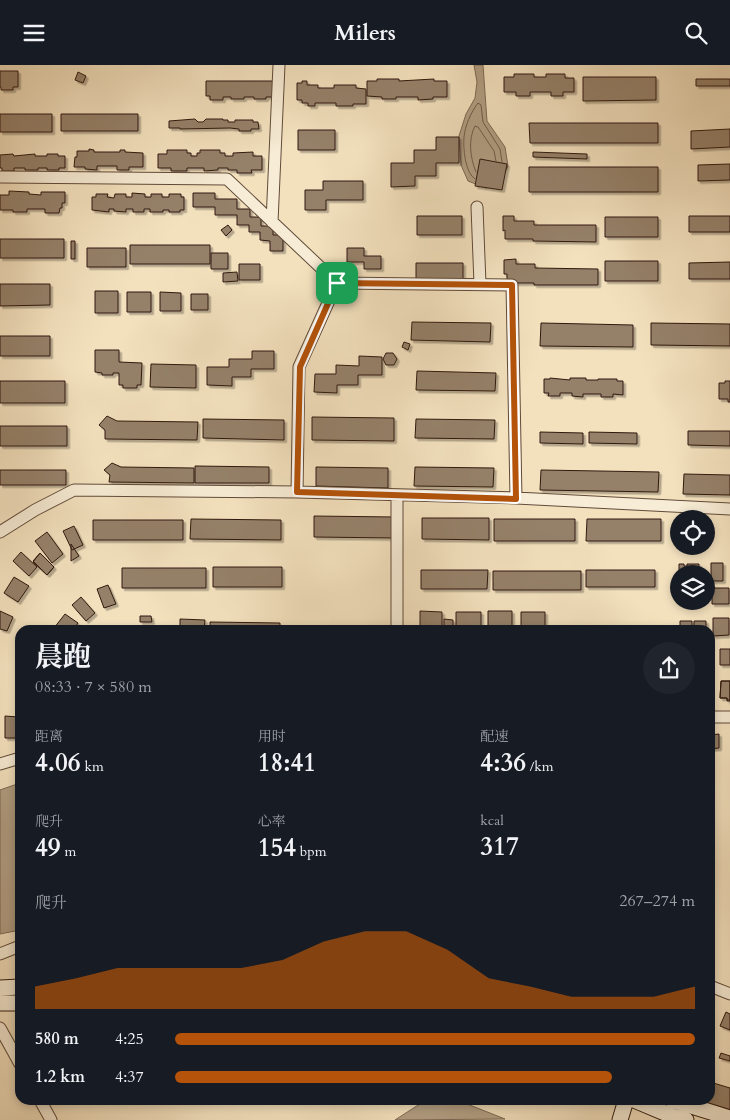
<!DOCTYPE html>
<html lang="zh">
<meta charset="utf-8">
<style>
body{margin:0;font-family:Cardo,"Noto Serif SC",serif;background:#20242c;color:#f1f3f6;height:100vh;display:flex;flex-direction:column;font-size:19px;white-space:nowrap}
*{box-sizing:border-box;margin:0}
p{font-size:16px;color:#9ea1a6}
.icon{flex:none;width:28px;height:28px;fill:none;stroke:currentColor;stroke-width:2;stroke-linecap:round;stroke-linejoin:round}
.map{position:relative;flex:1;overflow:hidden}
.details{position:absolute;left:15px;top:560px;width:700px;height:480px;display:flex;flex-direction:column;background:#171b24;border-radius:15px;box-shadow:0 2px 8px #0003}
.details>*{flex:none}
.buttons{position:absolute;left:670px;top:445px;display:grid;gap:10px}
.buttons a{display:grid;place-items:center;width:45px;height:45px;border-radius:50%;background:#171b24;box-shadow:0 2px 8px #0003;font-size:25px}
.pin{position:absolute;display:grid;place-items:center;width:42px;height:42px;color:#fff;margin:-21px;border-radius:10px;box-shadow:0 2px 8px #0006}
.round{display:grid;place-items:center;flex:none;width:52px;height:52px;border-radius:26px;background:#20242c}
.head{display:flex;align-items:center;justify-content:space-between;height:85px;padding:0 20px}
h1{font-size:28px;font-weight:700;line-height:38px}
.metrics{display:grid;grid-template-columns:repeat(3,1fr);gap:8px;height:85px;padding:5px 20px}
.metrics div{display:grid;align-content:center}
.metrics b{font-size:25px;font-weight:700}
.metrics small{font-size:14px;font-weight:400}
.metrics p{font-size:14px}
.chart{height:140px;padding:10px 20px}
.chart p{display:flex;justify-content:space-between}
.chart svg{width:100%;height:90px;margin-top:5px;fill:#b45309;opacity:.7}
ul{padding:0 20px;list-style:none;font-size:16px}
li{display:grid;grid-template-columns:80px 60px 1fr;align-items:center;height:38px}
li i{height:12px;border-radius:6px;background:#b45309}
header{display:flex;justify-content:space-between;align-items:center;height:65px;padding:0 20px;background:#171b24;font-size:22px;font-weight:700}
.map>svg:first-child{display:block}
.water{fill:#b19d82;stroke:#7d6854}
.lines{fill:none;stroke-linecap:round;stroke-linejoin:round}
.shore{stroke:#705b48;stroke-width:1}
.building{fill:#95816a;stroke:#30190e;filter:url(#shadow)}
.street-casing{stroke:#614b3a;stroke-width:13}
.secondary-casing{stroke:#30190e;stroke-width:17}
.street{stroke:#f7ecd5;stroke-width:11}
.secondary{stroke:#f7ecd5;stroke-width:15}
.route-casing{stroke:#fff;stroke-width:10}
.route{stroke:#b45309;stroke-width:6}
</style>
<header><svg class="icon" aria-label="menu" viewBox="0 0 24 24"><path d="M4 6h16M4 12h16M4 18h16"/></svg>Milers<svg class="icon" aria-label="search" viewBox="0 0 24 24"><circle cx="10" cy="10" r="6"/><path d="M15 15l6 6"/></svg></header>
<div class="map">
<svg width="730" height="1055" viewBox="0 0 730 1055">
<defs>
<filter id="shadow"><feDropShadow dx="2.5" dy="2.5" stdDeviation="0" flood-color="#0004"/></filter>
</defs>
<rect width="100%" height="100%" fill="#f3e1be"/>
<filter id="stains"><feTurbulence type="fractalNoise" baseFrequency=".004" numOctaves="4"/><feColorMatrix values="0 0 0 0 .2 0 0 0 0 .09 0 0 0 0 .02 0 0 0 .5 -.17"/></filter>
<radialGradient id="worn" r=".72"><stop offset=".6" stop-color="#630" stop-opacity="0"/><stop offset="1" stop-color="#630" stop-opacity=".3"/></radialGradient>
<path class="water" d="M474 0H483L487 56 505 82 508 101 500 118 486 123 468 116 461 100 459 71 466 49 475 33 477 17Z
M20 718V865L0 869V725Z
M426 1035H457L505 1054 395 1055Z"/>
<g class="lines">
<path class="shore" d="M476 107C470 93 468 74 475 61L478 62 494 86 496 96
M475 114C465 108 463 83 464 72 465 61 471 47 478 38L481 40 483 57 500 84 502 97"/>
</g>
<path class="building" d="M0 6H18V22H13V25H1V22H0Z
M78 7 86 11 83 18 75 15Z
M514 9H534V12H546V9H565V13H574V27H563V31H551V27H530V31H516V27H504V12H514Z
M583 12H656V35L583 36Z
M377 14H399V16L434 14V16H447V32H433V34L418 35V32H396V34H382V32L367 31V16H377Z
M696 14H730V21H696Z
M206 16H276V32H266V34H254V32H244V34H231V32H223V35H210V31H206Z
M302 16H307V20H318V23H334V20H356V23L366 24V39H353V41H336V38H315V41H308V38H302V35H297V18H302Z
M0 49H52V67H0Z
M61 49H138V66H61Z
M195 54 198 57H203L206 54H223V55H228V57H235V55H253V57H258L259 64H251V66H239V64L230 63 180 64V63H169V56Z
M529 58H658V78H530Z
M730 64V82L691 84V66Z
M298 65H335V85H298Z
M436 72H459V98H436V111H415V121L391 122V98H414V85H436Z
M89 84 94 85V87H120V85H125V87L143 88V102H129V105H117V101H97V105L85 104V102H74L75 92H77V86H89Z
M167 85H187V88H191V91H197V88H200V85H220V88H225V91H233V88L253 87V91H262V105H251L252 108H237V105H228V103H218V105L204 106V103H187V106H171V103H158V89H167Z
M533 87 587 89V94L533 92Z
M13 89 14 91 35 89V91H47V89H58V91H65V103H59V105H47V103H38V105H25V103H14V106H2V103H0V90Z
M480 94 507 99 502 125 475 121Z
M730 99V115L698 116V100Z
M529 102H658V127H529Z
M323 116H363V135H326V145H305V125H323Z
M9 126 29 127V129L41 130V127H65V138H62V143H60L59 148H45V144H27V147H13V145H0V130H9Z
M132 128 145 129V132H151V129H162V132H169V129H181V132H184V145H180V147H169V145H163V147H150V144H144V147H133V144H126V147L114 146V144H109V147L92 145V132H96V129H108L107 132 114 133 115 129H126V132H132Z
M193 128H215V134H237V144H250V152H261V161H273V170H283V186H270V176L260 175V167H249V160H237V150H215V142H193Z
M417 151H462V170H417Z
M503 151H514V156H534V160H596V177L533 176V174H505V165L503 166Z
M689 151H730V167H689Z
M605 152H658V172H605Z
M228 160 232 165 226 171 221 165Z
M0 174H64V193H0Z
M71 176H75V194H71Z
M130 180H210V199H130Z
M87 183H126V202H87Z
M347 183H364V191H381V204H364V197H347Z
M211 188H228V204H211Z
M516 194V199H535V203L598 204V220H534V218H507V209H504V195Z
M605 196H658V216H605Z
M730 197V214H689V198Z
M416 198H463V216H416Z
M239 199H260V215H239Z
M237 207 238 216 223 217V208Z
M0 219H50V240L0 241Z
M95 226H118V248H95Z
M127 227H151V247H127Z
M160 227 181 228V246H160Z
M191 229H208V245H191Z
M412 257 491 258 490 277 411 275Z
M541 258 633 260V282L540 281Z
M651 258 730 259V281L651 280Z
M0 271H50V291H0Z
M404 277 410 279 408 285 402 282Z
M95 285H119V297L142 298 141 320H137V323H123V320H119V308H113V310H102V308L95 307Z
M252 286H274V304H251V312H232V321L207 320V302H229V294H252Z
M386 288H393L397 294 394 300H386L383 294Z
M359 291 382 292V310H358V320H337V328L314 327 315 309H336V300L359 301Z
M151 299 196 300V323L150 322Z
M417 306 496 308 495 326 416 325Z
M550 313 570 315V313H586V315H598V314H617V316H623V330L613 329V332H601V329H583V332L572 331V328H560V331H548L549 328H544V314H550Z
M0 316H65V338H0Z
M725 316H730V337H728V334H719V318H725Z
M107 351 117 356 198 357 197 375 105 374V365L99 360Z
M312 352 394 353V376L312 375Z
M203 354 284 355V375L203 373Z
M416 354 495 355 494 374 415 373Z
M0 361H67V381H0Z
M688 366H730V381L688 380Z
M540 367 583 368V379L540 378Z
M589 367 637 368V379L589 378Z
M112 398 121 402 194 403V418L109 417 110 410 104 405Z
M195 401 269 402V418H195Z
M316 402 388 403V423L316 421Z
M415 402 494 403 493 422 414 421Z
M0 405H66V420H0Z
M541 405 659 407 658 427 540 425Z
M684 409 730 410V430L683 429Z
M314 451 396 452V473L314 472Z
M422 453H489V475L422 474Z
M191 454 281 455V475L190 474Z
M494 454H575V476H494Z
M587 454H661V476H586Z
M93 455H183V475H93Z
M74 461 83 480 72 485 63 466Z
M47 467 63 489 52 498 35 476Z
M71 479 79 491 71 496Z
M21 487 37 502 29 511 13 496Z
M40 488 54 502 47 510 33 496Z
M40 488 54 502 47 510 33 497Z
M711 498H723V516H711Z
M679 499H684V501H687V499H699V502H693V508H679Z
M213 502H282V522H213Z
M122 503H206V523H122Z
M421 505H488L487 524H421Z
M586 505H655V522H586Z
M493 506H581V525H493Z
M14 512 29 521 18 537 4 528Z
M108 520 116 539 104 543 97 524Z
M712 523H729V539H712Z
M81 532 95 548 86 556 72 540Z
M0 546 13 552 7 566 0 564Z
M420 546 442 547V565H420Z
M488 546H512V565H488Z
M456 547H481V565H456Z
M521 547H545V565H521Z
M65 549 78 558 73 565H57L54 563Z
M140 551H151L152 557H140Z
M713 553H729V570L713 571Z
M180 554 205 555 204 565H180Z
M444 554 453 555V565H444Z
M680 556H692V565H680Z
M694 556H706V565H694Z
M210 557 280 558V565H210Z
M720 584H730V600H720Z
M721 616H730V635H727V633H720Z
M721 616H730V636H727V633H720Z
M5 651 18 652 17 673H5Z
M719 669V683L710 684V670Z
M726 947 730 949V965L720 961Z
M721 988 730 991V996L719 993Z
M710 1017 730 1023V1046L698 1036 710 1035Z"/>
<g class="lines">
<defs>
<path id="street" d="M0 112 227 114 337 218 512 220 516 433
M477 142 480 219
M272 157 279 0
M297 427 516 433 730 444
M397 430V565
M0 467 35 445 74 425 297 427 299 302 337 218
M710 652H730
M0 699 20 693
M0 889 20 881
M710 921 730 929
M0 963 20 999
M40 1035 51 1055"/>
<path id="secondary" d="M0 923 20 922
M0 938H20
M634 1035 672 1051 686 1055
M672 1035 730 1053
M620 1055 626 1035"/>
</defs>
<use href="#street" class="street-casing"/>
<use href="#secondary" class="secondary-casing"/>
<use href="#street" class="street"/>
<use href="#secondary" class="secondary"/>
</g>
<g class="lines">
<defs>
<path id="route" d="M337 218 512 220 516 434 297 427 300 302Z"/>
</defs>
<use href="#route" class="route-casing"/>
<use href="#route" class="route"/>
</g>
<rect width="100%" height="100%" filter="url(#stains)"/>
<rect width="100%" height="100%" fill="url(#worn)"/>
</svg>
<div class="buttons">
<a><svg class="icon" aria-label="locate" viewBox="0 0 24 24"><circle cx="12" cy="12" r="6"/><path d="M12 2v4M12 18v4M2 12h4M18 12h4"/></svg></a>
<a><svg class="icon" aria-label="layers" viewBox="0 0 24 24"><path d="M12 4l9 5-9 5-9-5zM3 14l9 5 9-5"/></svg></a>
</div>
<div class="pin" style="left:337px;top:218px;background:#1e9e55"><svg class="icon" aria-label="arrive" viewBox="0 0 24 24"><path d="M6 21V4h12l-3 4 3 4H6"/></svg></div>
<section class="details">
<div class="head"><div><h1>晨跑</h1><p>08:33 · 7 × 580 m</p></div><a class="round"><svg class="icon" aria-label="share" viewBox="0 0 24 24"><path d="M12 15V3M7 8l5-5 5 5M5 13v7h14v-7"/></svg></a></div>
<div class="metrics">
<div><p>距离</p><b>4.06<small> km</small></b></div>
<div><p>用时</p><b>18:41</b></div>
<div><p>配速</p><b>4:36<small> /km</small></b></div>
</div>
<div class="metrics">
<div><p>爬升</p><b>49<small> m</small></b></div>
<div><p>心率</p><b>154<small> bpm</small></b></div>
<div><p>kcal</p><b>317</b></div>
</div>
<div class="chart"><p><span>爬升</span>267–274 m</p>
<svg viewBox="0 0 160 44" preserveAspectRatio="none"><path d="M0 44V33L10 29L20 24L30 24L40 24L50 24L60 20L70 11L80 6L90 6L100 15L110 29L120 33L130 38L140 38L150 38L160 33V44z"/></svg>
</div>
<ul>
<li><b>580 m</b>4:25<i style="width:100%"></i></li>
<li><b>1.2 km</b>4:37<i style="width:84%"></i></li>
</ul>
</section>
</div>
